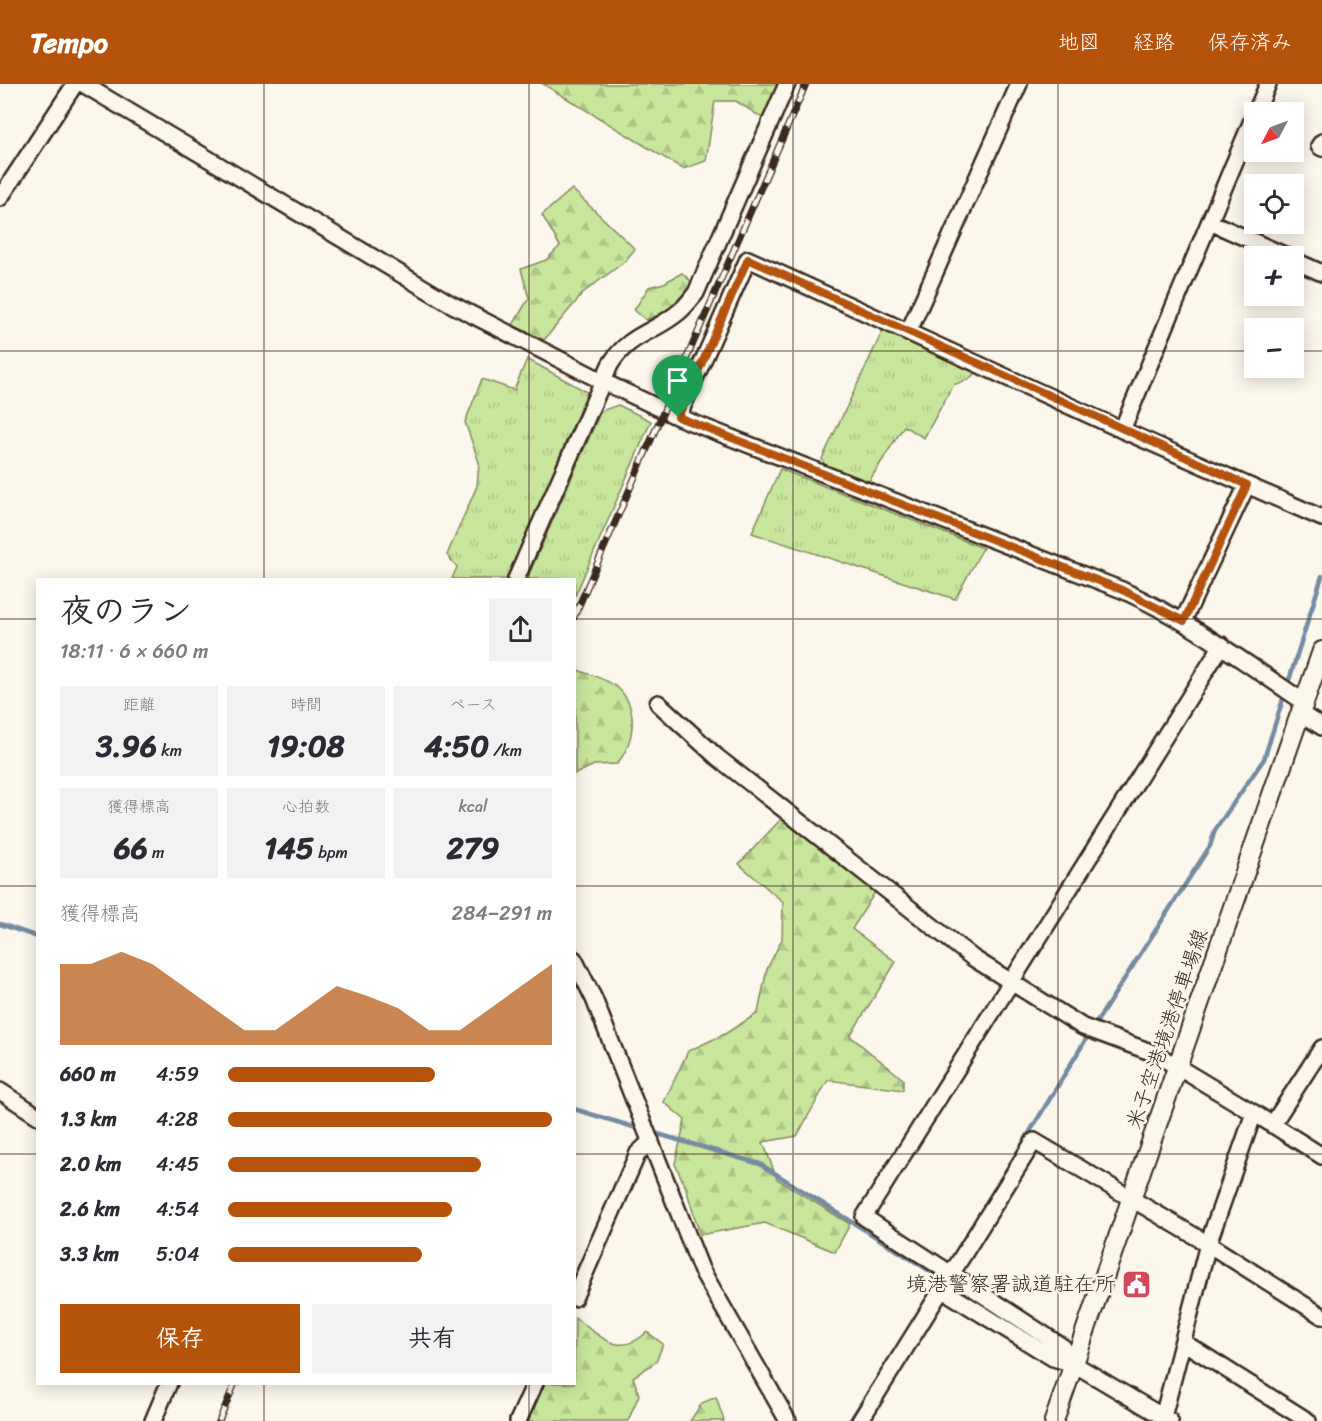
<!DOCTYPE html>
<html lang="ja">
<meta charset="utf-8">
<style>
body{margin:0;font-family:Sriracha,"Klee One",sans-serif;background:#f2f2f3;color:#2b2b33;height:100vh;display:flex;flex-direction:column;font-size:22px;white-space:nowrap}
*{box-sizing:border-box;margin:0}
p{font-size:20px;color:#7c7c81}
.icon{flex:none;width:33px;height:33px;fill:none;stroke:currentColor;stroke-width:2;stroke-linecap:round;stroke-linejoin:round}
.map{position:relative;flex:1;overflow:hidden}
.panel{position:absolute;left:36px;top:494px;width:540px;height:807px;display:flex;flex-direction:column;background:#fff;border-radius:0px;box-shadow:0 3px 15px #0003}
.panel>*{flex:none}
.needle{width:39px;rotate:229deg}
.fabs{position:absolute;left:1244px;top:18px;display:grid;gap:12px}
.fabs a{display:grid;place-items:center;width:60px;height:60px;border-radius:0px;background:#fff;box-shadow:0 3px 15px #0003;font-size:30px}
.pin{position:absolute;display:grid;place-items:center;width:51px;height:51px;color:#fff;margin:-62px -26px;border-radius:50% 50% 50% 0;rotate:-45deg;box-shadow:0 0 6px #0007}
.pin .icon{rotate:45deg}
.round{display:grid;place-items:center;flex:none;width:63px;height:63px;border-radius:0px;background:#f2f2f3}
.headline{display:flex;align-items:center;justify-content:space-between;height:102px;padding:0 24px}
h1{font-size:33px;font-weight:700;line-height:45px}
.stats{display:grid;grid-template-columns:repeat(3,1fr);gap:9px;height:102px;padding:6px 24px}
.stats div{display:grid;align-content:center;border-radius:0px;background:#f2f2f3;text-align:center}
.stats b{font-size:30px;font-weight:700}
.stats small{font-size:16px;font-weight:400}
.stats p{font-size:16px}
.chart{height:168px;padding:12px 24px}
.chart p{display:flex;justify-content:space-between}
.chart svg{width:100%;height:108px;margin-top:6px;fill:#b45309;opacity:.7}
.cta{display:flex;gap:12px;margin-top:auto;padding:12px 24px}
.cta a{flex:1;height:69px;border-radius:0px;background:#b45309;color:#fff;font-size:24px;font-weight:700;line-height:69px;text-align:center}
.cta a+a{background:#f2f2f3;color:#2b2b33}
ul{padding:0 24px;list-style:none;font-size:20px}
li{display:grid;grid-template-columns:96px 72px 1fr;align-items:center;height:45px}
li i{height:15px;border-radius:8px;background:#b45309}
header{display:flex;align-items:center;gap:36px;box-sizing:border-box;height:84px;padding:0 30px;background:#b45309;color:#fff}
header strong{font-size:28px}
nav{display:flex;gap:33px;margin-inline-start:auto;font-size:21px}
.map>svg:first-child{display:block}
.grass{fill:url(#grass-tufts);stroke:#82885e;stroke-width:1.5}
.forest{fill:url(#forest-firs);stroke:#82885e;stroke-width:1.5}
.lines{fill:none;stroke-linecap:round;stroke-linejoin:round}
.stream{stroke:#768ba1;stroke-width:4.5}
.minor-casing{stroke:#3b2a1e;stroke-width:20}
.major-casing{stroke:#3b2a1e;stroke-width:22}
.minor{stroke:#fbf7ec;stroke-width:15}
.major{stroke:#fbf7ec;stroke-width:18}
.rail-casing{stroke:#3b2a1e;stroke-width:7}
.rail{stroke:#fbf7ec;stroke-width:4.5;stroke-dasharray:14;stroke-linecap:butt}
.route-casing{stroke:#fff;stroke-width:12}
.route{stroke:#b45309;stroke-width:8}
.grid{fill:none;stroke:#3b2a1e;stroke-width:1.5;stroke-opacity:0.55}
.labels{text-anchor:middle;stroke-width:5;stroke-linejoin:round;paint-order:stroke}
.street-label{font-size:21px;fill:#3b2a1e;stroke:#fbf7ec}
.poi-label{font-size:21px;fill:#3b2a1e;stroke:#fbf7ec;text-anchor:end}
</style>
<header>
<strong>Tempo</strong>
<nav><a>地図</a><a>経路</a><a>保存済み</a></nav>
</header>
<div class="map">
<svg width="1322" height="1337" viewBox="0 0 1322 1337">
<defs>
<pattern id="grass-tufts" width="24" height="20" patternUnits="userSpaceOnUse" patternTransform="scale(1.5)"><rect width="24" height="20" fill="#c9e69d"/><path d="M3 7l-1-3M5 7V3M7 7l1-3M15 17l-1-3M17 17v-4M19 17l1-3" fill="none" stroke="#aec587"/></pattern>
<pattern id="forest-firs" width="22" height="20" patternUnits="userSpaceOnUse" patternTransform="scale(1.5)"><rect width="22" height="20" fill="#c9e69d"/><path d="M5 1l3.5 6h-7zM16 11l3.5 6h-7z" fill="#aec587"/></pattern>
</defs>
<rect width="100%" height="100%" fill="#fbf7ec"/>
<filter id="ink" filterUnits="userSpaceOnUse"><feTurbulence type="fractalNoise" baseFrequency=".0167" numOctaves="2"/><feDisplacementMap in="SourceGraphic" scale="12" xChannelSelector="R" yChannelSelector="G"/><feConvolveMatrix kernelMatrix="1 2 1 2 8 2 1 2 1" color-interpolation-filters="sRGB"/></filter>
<g filter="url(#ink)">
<path class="grass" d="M885 242 979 285 969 295 953 301 924 354 904 342 868 399 826 383 822 375Z
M527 275 587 308 508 495H452L457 483 447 471 477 402 479 378 465 338 482 295 514 306Z
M618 321 651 337 575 512 574 495H527L601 327Z
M780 385 983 464 955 515 752 449Z"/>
<path class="forest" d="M543 0H783L764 35 736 17H715L706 77 683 85Z
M572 105 635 165 624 178 584 208 544 256 513 241 529 214 521 185 546 176 560 162 542 131Z
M682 189 693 199 678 224 646 236 634 226 649 203 664 199Z
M575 585C587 590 608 595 618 604 640 625 634 659 617 680L594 681 575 690Z
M783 733 877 805 852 845 896 878 850 952 903 995V1006L828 996 797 1052 763 1058 777 1095 850 1140 835 1168 765 1139 700 1151 686 1104 675 1080 685 1036 664 1018 688 967 725 950 758 929 767 885 782 855 783 818 739 780Z
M575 1234C601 1252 619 1275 647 1248L663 1260 656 1278 633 1293 639 1311 628 1337H527L545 1299H574Z
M716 1313 724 1337H690L702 1319Z"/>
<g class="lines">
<path class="stream" d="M0 840 38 853
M574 1025 640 1045
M651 1048 760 1080 941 1194
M986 1120 1094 942 1210 762 1215 746 1264 675 1322 492
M965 1209 1039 1256
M850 1337 903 1255"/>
<defs>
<path id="minor" d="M83 0 451 220 602 297 678 333 1122 506C1188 536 1244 578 1304 618
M1256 28 1268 0
M1322 58 1319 62 1322 64
M0 114 75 0
M1210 138 1286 172
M1293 176 1322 189
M908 249 1019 0
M678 333 748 175 1122 346 1322 434
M1122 346 1254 32
M516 495 610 281C629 249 655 249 680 227 686 222 691 215 696 209L787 0
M1183 537 1247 401
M658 619 717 673 973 874 1083 943 1156 970 1254 1029
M1300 629 1322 643
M574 875 594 915 701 1185 788 1337
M0 1007 38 1032
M1272 1041 1322 964
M943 1206 1053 1274 1074 1280 1170 1337
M574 1214 638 1069 651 1057
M1183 1258 1308 1337
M1074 1280 1063 1263 864 1133 1222 561
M153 1337 169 1299
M518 1337 535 1299
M860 1337 1034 1057 1208 1160 1322 1232
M1162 1337 1208 1160 1254 1029 1322 1072"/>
<path id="major" d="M1054 1337 1322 567"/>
</defs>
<use href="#minor" class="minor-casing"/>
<use href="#major" class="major-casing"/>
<use href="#minor" class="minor"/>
<use href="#major" class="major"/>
<defs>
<path id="rail" d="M574 533 806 0
M219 1337 235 1299"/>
</defs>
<use href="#rail" class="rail-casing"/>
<use href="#rail" class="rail"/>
</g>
</g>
<g class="lines" filter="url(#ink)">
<defs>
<path id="route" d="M748 175 1247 401 1184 537 1122 506 678 333Z"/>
</defs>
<use href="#route" class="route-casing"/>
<use href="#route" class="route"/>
</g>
<path class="grid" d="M264 0V495M529 0V495M793 0V1337M1058 0V1337M0 267H1254M1293 267H1322M0 535H38M574 535H1322M0 802H38M574 802H1322M0 1070H38M574 1070H1322M264 1299V1337M529 1299V1337"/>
<defs>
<symbol id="civic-square" viewBox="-11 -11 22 22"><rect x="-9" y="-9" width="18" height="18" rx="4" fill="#d1495b" stroke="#fbf7ec"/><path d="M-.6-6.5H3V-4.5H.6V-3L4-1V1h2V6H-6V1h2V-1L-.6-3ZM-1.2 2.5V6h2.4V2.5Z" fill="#fff"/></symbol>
</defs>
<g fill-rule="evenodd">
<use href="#civic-square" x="1120" y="1184" width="33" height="33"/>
</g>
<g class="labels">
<g class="street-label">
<text transform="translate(1167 945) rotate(-71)" y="7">米子空港境港停車場線</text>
</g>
<g class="poi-label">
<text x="1116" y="1207">境港警察署誠道駐在所</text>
</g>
</g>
</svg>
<div class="fabs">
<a><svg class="needle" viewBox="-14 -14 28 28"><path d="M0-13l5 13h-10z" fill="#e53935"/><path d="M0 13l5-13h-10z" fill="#7c7c81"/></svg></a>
<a><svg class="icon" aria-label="locate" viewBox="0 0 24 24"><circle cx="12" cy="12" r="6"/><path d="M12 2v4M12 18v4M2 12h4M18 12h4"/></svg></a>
<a>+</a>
<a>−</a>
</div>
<div class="pin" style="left:678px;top:333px;background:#1e9e55"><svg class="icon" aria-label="arrive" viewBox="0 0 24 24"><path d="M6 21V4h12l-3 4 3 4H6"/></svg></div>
<section class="panel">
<div class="headline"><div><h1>夜のラン</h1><p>18:11 · 6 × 660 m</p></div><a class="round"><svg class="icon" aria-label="share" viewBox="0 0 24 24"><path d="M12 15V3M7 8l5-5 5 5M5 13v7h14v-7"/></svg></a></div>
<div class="stats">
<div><p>距離</p><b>3.96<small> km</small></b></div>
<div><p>時間</p><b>19:08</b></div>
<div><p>ペース</p><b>4:50<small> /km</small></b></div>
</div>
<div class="stats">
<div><p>獲得標高</p><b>66<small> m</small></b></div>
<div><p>心拍数</p><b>145<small> bpm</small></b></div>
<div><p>kcal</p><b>279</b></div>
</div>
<div class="chart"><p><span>獲得標高</span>284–291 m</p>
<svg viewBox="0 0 160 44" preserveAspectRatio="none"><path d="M0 44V11L10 11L20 6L30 11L40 20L50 29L60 38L70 38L80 29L90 20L100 24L110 29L120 38L130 38L140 29L150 20L160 11V44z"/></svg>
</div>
<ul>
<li><b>660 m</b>4:59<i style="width:64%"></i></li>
<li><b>1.3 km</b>4:28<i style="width:100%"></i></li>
<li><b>2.0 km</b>4:45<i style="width:78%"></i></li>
<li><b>2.6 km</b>4:54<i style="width:69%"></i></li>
<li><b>3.3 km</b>5:04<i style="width:60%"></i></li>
</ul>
<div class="cta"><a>保存</a><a>共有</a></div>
</section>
</div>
